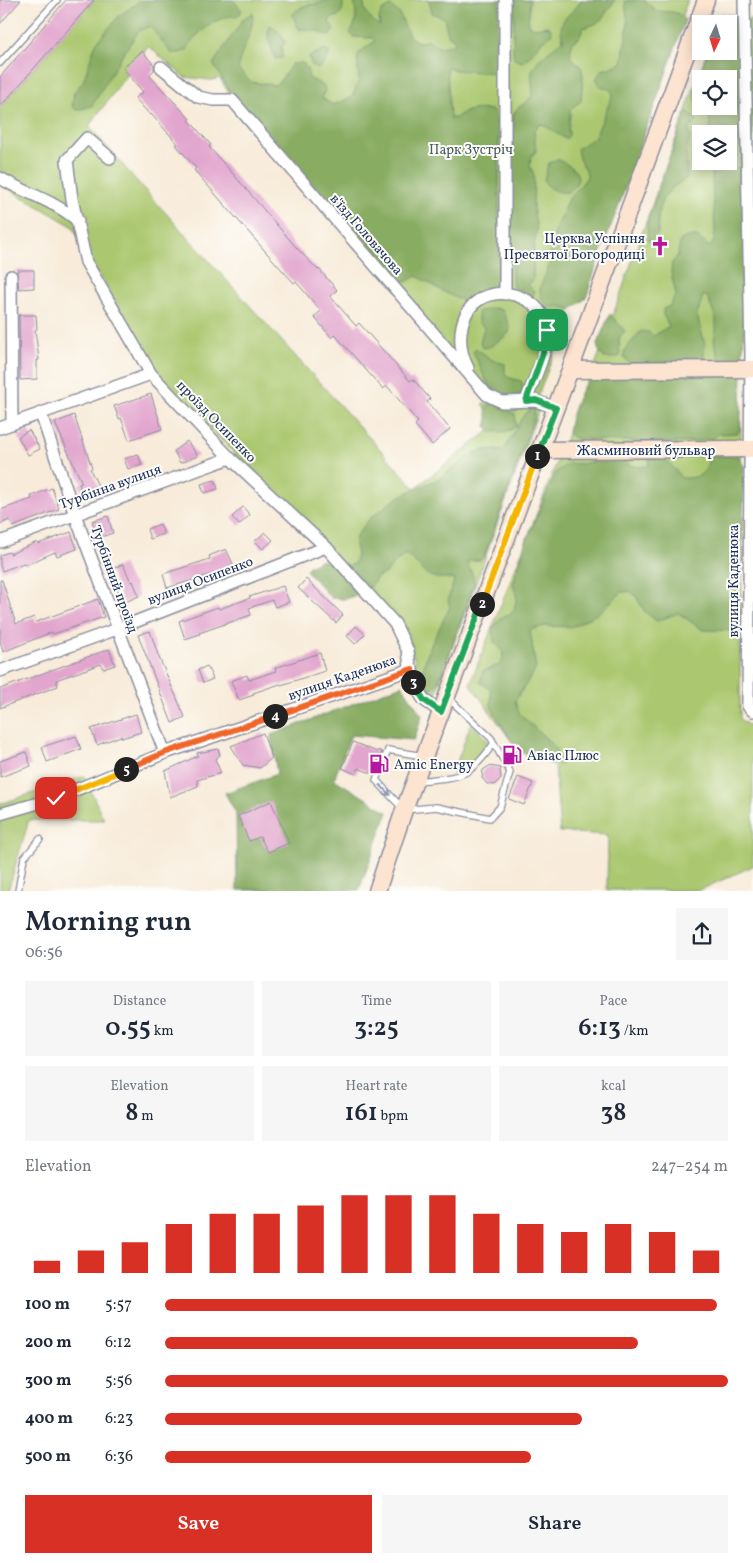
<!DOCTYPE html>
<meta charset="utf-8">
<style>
body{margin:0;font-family:Vollkorn,serif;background:#f6f6f7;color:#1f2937;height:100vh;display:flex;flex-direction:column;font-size:19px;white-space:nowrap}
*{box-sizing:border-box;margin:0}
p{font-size:16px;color:#747a83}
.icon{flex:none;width:28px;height:28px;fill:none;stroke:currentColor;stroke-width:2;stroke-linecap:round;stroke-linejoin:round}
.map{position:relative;height:891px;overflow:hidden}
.sheet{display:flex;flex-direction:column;background:#fff;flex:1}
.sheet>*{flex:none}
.needle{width:32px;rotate:184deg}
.tools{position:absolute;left:692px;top:15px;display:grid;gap:10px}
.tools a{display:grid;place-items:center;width:45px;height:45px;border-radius:0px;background:#fff;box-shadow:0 2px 12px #0003;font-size:25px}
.pin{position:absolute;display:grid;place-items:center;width:42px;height:42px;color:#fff;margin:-21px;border-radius:10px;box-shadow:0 2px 8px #0006}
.km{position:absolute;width:25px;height:25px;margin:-12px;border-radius:50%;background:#222;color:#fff;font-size:14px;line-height:25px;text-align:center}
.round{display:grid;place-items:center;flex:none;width:52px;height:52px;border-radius:0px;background:#f6f6f7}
.overview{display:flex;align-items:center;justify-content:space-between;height:85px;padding:0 25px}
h1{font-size:28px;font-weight:600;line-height:38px}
.figures{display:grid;grid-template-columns:repeat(3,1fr);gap:8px;height:85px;padding:5px 25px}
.figures div{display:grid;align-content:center;border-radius:0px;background:#f6f6f7;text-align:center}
.figures b{font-size:25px;font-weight:600}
.figures small{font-size:14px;font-weight:400}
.figures p{font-size:14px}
.chart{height:140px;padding:10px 25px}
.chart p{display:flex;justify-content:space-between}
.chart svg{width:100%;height:90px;margin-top:5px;stroke:#d93025;stroke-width:6}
.primary-button{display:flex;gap:10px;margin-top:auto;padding:10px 25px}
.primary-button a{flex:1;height:58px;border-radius:0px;background:#d93025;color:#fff;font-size:20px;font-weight:600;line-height:58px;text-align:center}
.primary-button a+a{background:#f6f6f7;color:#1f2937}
ul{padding:0 25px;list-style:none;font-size:16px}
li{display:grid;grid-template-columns:80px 60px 1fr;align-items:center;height:38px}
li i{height:12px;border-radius:6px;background:#d93025}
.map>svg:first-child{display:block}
.green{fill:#abc86f;stroke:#637c66;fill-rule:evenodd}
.forest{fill:#88ac62;stroke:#526e60;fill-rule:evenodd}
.building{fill:#e2a5ce}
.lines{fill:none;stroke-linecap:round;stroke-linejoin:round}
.lane-casing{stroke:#8a8d9c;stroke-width:8}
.street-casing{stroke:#8a8d9c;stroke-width:14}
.secondary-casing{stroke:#8a8d9c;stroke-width:19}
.lane{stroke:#fff;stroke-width:5.5}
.street{stroke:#fff;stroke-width:11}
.secondary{stroke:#fde4d1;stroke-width:16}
.oneway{stroke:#8d97ae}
.split-1-casing{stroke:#fff;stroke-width:10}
.split-2-casing{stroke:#fff;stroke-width:10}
.split-3-casing{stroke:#fff;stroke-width:10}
.split-4-casing{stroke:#fff;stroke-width:10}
.split-5-casing{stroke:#fff;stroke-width:10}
.split-6-casing{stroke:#fff;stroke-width:10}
.split-1{stroke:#22a559;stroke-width:6}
.split-2{stroke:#f5b400;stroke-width:6}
.split-3{stroke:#22a559;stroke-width:6}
.split-4{stroke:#f0652b;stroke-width:6}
.split-5{stroke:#f0652b;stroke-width:6}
.split-6{stroke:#f5b400;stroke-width:6}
.labels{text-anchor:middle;stroke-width:4;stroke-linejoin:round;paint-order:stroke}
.park-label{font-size:14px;fill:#465d63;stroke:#fdfcf7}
.street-label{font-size:14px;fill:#1b2f5e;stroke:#fdfcf7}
.poi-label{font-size:14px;fill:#1b2f5e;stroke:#fdfcf7;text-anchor:start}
</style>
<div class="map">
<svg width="753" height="891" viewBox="0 0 753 891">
<rect width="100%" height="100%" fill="#fdfcf7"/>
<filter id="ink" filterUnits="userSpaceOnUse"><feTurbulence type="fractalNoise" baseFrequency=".02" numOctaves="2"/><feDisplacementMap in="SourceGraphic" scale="10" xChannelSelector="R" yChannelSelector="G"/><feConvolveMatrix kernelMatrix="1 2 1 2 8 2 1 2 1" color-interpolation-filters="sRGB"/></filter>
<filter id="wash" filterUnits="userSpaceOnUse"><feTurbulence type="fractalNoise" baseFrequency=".0096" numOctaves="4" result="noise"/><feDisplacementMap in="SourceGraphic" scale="20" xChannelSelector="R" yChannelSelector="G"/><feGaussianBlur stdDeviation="1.12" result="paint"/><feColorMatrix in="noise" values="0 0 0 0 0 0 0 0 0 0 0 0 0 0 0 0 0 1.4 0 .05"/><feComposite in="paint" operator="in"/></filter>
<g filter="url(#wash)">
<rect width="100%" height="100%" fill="#f8ebd9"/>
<path class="green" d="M94 0H688L536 401 487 395 232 100 220 78 211 80 184 77 148 46 89 126 133 177 415 488 498 424 482 404 493 401 515 411 530 404 540 406 435 696 420 689 414 657 406 638 314 534 157 375 90 260 72 226 0 184V107Z
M720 14 742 16 740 719 753 729V866L700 890H607L608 835 560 832 555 766 515 746 470 684 598 357 707 51H729V24H716ZM701 79H729V106H701ZM701 134H729V161H701Z
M471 723 487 740C488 757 468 771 453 773Z
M84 776 104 820H29L8 890H0V804Z"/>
<path class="forest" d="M141 0H233L241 9V13C234 18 233 15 226 17 212 21 192 37 187 50L180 53H171L150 26 139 31 122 55 92 106 76 110 72 106 74 92 83 82 96 43 119 16Z
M327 0H342C344 6 343 11 339 16L331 18 329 21 334 30 329 36 317 31 299 29 295 21 293 14C306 0 313 8 327 0Z
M354 0H363C365 14 368 18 380 26L379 18 382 11 391 6 399 13 410 38 420 42 429 40 438 47 453 45 455 41 448 35 444 18 432 13 429 1 427 0H500L496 31V66L494 73 454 70 447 68 450 118H456C466 108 479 109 492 110L496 118 499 130V280L498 286C489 289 483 298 474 301 459 305 430 282 416 276L408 281 399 282 368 253 236 101 213 64 244 18 253 13C254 33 240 49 238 69L251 82 275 85 281 80 292 64 303 63 307 69 309 78 324 86 325 91 322 98 333 105 352 97 359 80 357 59 359 53 375 41 372 38 354 37 350 32C358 25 356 10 354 0Z
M514 0H530L528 25 534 28 547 26 551 29 552 34 541 42 527 59 522 62 514 59 513 53Z
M581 0H615L602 19 595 24 583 28 580 37 572 42 570 57 581 67 583 75 581 101 570 109C571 119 567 125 569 135L567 138H564L544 125 540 124 534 130 536 151 531 157 530 166 534 175 533 207 537 229 534 247 533 281 529 283V286L534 291 533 297H531L513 287 512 278 513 115C516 106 528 104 532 95 534 88 530 79 532 71 536 58 553 49 563 40 556 15 571 19 581 0Z
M627 0H643L657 11 673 12 679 14 685 20 618 208 601 251 586 298 572 309 558 306 550 307C530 292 546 281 549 264 550 260 549 256 550 252 551 243 555 235 556 225 566 216 561 210 568 200 574 192 581 186 587 177V173L579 159 577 149 595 137 613 94 610 89 602 88 596 79 602 70 622 63 628 24 625 1Z
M729 16 742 21 753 18V296L746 306 742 363H720L714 341 716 330V319L707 296H703L697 315 705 345 703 362 631 364 624 358V351L641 331 648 332 654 336 669 326 663 315V309L670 306 676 294 671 273 672 263 678 255 680 241 686 237H697L710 247 714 241 715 230 711 161H729V134H711C710 126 711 113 704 108 701 105 698 104 696 100 691 91 705 61 708 51H729V24H718L722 18ZM701 79H729V106H701Z
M270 25C276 28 284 36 285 43L282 47V58L275 59C273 48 264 36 270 25Z
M323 50 329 52V57L321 67 317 69 312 66 309 57Z
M687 111 696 119V122L689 129 690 138 686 151 687 178C661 193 657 205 658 234L651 241H648L647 222 656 194Z
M557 159C565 163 582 171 577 182 576 186 572 189 569 192 558 193 549 191 544 180L548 164Z
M495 308 503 311C510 329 516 331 498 341 492 345 490 348 483 348L480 343 484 327 478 322V311Z
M610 314 625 331 619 338 620 356 614 358H604L598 349 597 344Z
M476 348 492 360 505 364V375L510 378 521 381 523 385 522 394C492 411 483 370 473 352Z
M591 375H742L740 429 738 433 718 434 713 439 683 443 594 440 574 438 568 433C569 417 581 387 591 375Z
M490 404H495L515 414 516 426C508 434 501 431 491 432L486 426 488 420 486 410Z
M531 409 535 410 533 420 484 557 480 560 467 561C469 570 475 575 474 584L438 683 431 690 425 688C413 672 442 624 450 607 445 598 453 589 454 579 446 577 437 580 430 576 419 570 414 557 405 555L396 561 386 573 377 577 371 586 361 594 344 599 331 598 306 570 309 566 321 560C333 564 342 569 354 564L357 555 355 545 356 537 368 520 387 505 402 495 438 479 474 453 485 450H503C512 439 521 414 531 409Z
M615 455C632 465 627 468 649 466V459C665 456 672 464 681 478 701 478 706 475 709 456H738L744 466 741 631 703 630 678 613 657 621 645 612 635 595 630 591 622 592 597 614 572 627 545 626 530 630 536 669 515 701 519 713 555 747 561 765 535 759 519 751 512 742 491 707V690L480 682 483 671 499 665 503 659 502 650 494 642 492 629 501 618 513 612 517 598 513 584 526 542 556 472 569 463C589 466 597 459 615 455Z
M402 685 422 716 414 740 351 735 334 779 388 812 359 890H237L236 813 225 793 277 774 271 735Z"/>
<g id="blocks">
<path class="building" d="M0 0H21L0 24Z
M66 0H94L0 107V77Z
M142 51 154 65V70L149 75 190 119 189 120 211 145 209 147 234 175 295 246 318 270 319 269 337 290 330 296 356 326 359 323 410 381 413 379 430 399 427 402 450 429 432 445 415 425 418 422 387 386 383 389 335 335 332 338 314 317 321 311 296 282 294 283 273 260 209 187 194 170 196 168 176 145 178 144 151 114 150 115 135 98 143 92 123 68Z
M17 270H34V288L19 289Z
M19 315H36L37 329 35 330 39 360H37V379L20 380Z
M151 394 162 429 129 440 121 418 119 419 114 406Z
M74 415 92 468 90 469 101 492 84 498 79 484 82 483 55 423Z
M29 430 40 449 28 455 18 437Z
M187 441 198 456 180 463 174 451Z
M138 454 142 465 128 469 124 459Z
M215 480 218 489 204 493 201 484Z
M52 488 59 509 13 527 10 520 0 524V510L32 499 31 496Z
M243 507 250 515 239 525 232 517Z
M108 516 113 533 98 538 92 521Z
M160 524 164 534 150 539 147 529Z
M71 532 77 549 57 556 55 552 25 565 24 563 2 571 0 565V555L9 552 10 554 37 542 38 544Z
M265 532 273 540 263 549 255 541Z
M226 549 234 566 216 573 167 588 163 574 210 559 209 556Z
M123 564 131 582 133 581 139 596 123 603 110 570Z
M306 579 343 615 336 623 298 588Z
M0 580H2L16 624 34 617 36 622 98 599 104 617 53 634 52 632 3 652 0 641Z
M283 586 289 602 275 607 272 600 249 608 251 615 199 633 200 634 185 639 179 621 218 607 219 609 250 598 249 597Z
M356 626 365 634 355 644 347 636Z
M150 631 158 655 185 717 172 723 138 635Z
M109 649 115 665 103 669 101 664 56 680 58 686 0 708V689Z
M320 653 325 671 281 685 280 684 253 693 254 695 239 700 231 681 247 675 249 680 276 671 275 668Z
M207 666 213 679 203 683 198 670Z
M136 714 141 732 122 738 121 736 97 745 91 729Z
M263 733 272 758 260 768 243 765 231 746Z
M76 736 81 749 47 762 42 747Z
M353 742 377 752 378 750 382 752 373 774 358 768 356 774 342 768Z
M514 748 519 754 510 762 506 754Z
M218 749 220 755 215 759 221 773 197 780 198 786 170 797 165 771 198 756 197 753Z
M26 752 31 766 0 777V761Z
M489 766 502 768 500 770 501 778 494 785 487 784 482 778 483 770Z
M518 777 533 783 524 805 509 799Z
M271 801 289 843 268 852 260 837 249 841 238 816Z"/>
</g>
</g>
<g filter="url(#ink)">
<use href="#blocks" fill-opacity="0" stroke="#8a8d9c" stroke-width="1"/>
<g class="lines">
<defs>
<path id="lane" d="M0 63 57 0
M423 756 388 750 376 780 404 810 436 807 490 818 500 807 510 772 491 738 448 698
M418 781C461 776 468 780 494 743
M18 891 24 858 40 839"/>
<path id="street" d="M744 0 751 354 748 706 753 711
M161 67 198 97 213 100H232L487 395 502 402 536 401 556 408
M110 158 87 138 67 160 72 199 86 262 151 374 230 458 326 547 395 624 408 651 412 681 424 700 441 712
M0 178C25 193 55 201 78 221
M11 276 12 424
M505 294V0
M468 368C455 343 458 304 490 295 514 288 546 304 547 331 548 352 533 381 526 401
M41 414 75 515 165 753
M0 428 151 374
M0 542 230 458
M0 671 117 629 326 547
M0 814 56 798 165 753 412 669"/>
<path id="secondary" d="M570 370 753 369
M539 450 753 449
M377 891 404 810 570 370 706 0"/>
</defs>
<use href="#lane" class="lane-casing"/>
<use href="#street" class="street-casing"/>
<use href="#secondary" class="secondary-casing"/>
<use href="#lane" class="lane"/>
<use href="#street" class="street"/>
<use href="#secondary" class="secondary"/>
</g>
<defs><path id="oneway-shaft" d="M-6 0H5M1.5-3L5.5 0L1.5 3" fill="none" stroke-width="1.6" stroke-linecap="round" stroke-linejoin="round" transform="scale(1.25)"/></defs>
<use class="oneway" href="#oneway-shaft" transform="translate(385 790) rotate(46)"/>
</g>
<g class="lines" filter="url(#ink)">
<defs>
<path id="split-1" d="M537 456 556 408 536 400 526 401 544 350 547 330"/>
<path id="split-2" d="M482 604 537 456"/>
<path id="split-3" d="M413 682 424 700 441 712 482 604"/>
<path id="split-4" d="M275 716 412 669 413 682"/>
<path id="split-5" d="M126 769 164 753 275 716"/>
<path id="split-6" d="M56 798 126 769"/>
</defs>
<use href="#split-1" class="split-1-casing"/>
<use href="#split-2" class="split-2-casing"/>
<use href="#split-3" class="split-3-casing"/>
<use href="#split-4" class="split-4-casing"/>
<use href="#split-5" class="split-5-casing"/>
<use href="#split-6" class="split-6-casing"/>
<use href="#split-1" class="split-1"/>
<use href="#split-2" class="split-2"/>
<use href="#split-3" class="split-3"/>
<use href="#split-4" class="split-4"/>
<use href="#split-5" class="split-5"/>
<use href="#split-6" class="split-6"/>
</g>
<defs>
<symbol id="church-bare" viewBox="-9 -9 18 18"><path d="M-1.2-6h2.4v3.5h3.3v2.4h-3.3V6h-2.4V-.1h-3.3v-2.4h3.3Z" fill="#b5179e" stroke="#fdfcf7" stroke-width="2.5" paint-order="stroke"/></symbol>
<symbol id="fuel-bare" viewBox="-9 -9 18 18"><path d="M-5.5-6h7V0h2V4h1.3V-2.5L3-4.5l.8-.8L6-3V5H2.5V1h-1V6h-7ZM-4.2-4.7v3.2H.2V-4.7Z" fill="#b5179e" stroke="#fdfcf7" stroke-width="2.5" paint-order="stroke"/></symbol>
</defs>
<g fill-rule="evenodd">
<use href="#church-bare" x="646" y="232" width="28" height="28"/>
<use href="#fuel-bare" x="498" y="741" width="28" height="28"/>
<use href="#fuel-bare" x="365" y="750" width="28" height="28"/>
</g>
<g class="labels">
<g class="park-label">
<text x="471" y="154">Парк Зустріч</text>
</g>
<g class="street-label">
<text transform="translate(367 234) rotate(49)" y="5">в'їзд Головачова</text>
<text transform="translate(217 421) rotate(46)" y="5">проїзд Осипенко</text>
<text x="646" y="455">Жасминовий бульвар</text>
<text transform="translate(110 486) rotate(-20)" y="5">Турбінна вулиця</text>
<text transform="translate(115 579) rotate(70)" y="5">Турбінний проїзд</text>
<text transform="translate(200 580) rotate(-21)" y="5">вулиця Осипенко</text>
<text transform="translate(733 581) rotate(-90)" y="5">вулиця Каденюка</text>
<text transform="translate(342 677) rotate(-19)" y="5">вулиця Каденюка</text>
</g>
<g class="poi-label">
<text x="645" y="243" text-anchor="end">Церква Успіння<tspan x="645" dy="16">Пресвятої Богородиці</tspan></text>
<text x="527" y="760">Авіас Плюс</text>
<text x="394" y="769">Amic Energy</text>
</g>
</g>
</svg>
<div class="tools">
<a><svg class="needle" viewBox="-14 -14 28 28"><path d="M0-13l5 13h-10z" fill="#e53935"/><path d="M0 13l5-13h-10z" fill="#747a83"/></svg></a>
<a><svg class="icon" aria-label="locate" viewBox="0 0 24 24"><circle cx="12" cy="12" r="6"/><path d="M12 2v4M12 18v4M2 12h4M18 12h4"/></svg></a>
<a><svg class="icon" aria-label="layers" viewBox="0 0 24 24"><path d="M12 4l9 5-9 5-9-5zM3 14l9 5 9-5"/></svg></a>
</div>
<div class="pin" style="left:547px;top:330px;background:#1e9e55"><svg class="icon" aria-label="arrive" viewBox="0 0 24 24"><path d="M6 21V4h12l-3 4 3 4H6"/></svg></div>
<div class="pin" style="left:56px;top:798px;background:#d93025"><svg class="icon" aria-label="check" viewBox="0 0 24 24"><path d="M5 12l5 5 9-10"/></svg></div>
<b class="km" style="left:537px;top:456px">1</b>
<b class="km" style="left:482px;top:604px">2</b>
<b class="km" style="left:413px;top:682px">3</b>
<b class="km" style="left:275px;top:716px">4</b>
<b class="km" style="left:126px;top:769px">5</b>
</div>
<section class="sheet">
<div class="overview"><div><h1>Morning run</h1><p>06:56</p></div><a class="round"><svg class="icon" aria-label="share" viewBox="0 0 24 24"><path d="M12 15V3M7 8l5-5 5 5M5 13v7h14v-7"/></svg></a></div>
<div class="figures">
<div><p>Distance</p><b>0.55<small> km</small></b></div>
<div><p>Time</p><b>3:25</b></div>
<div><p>Pace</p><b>6:13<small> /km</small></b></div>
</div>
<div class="figures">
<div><p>Elevation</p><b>8<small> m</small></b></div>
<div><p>Heart rate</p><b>161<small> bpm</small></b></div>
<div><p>kcal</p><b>38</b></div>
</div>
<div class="chart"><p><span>Elevation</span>247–254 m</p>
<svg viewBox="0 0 160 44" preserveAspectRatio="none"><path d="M5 44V38M15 44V33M25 44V29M35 44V20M45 44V15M55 44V15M65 44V11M75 44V6M85 44V6M95 44V6M105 44V15M115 44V20M125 44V24M135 44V20M145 44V24M155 44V33"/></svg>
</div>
<ul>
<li><b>100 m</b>5:57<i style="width:98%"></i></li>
<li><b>200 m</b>6:12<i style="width:84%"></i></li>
<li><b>300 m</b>5:56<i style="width:100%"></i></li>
<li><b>400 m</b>6:23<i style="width:74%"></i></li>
<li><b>500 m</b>6:36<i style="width:65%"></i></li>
</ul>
<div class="primary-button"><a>Save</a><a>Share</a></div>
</section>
